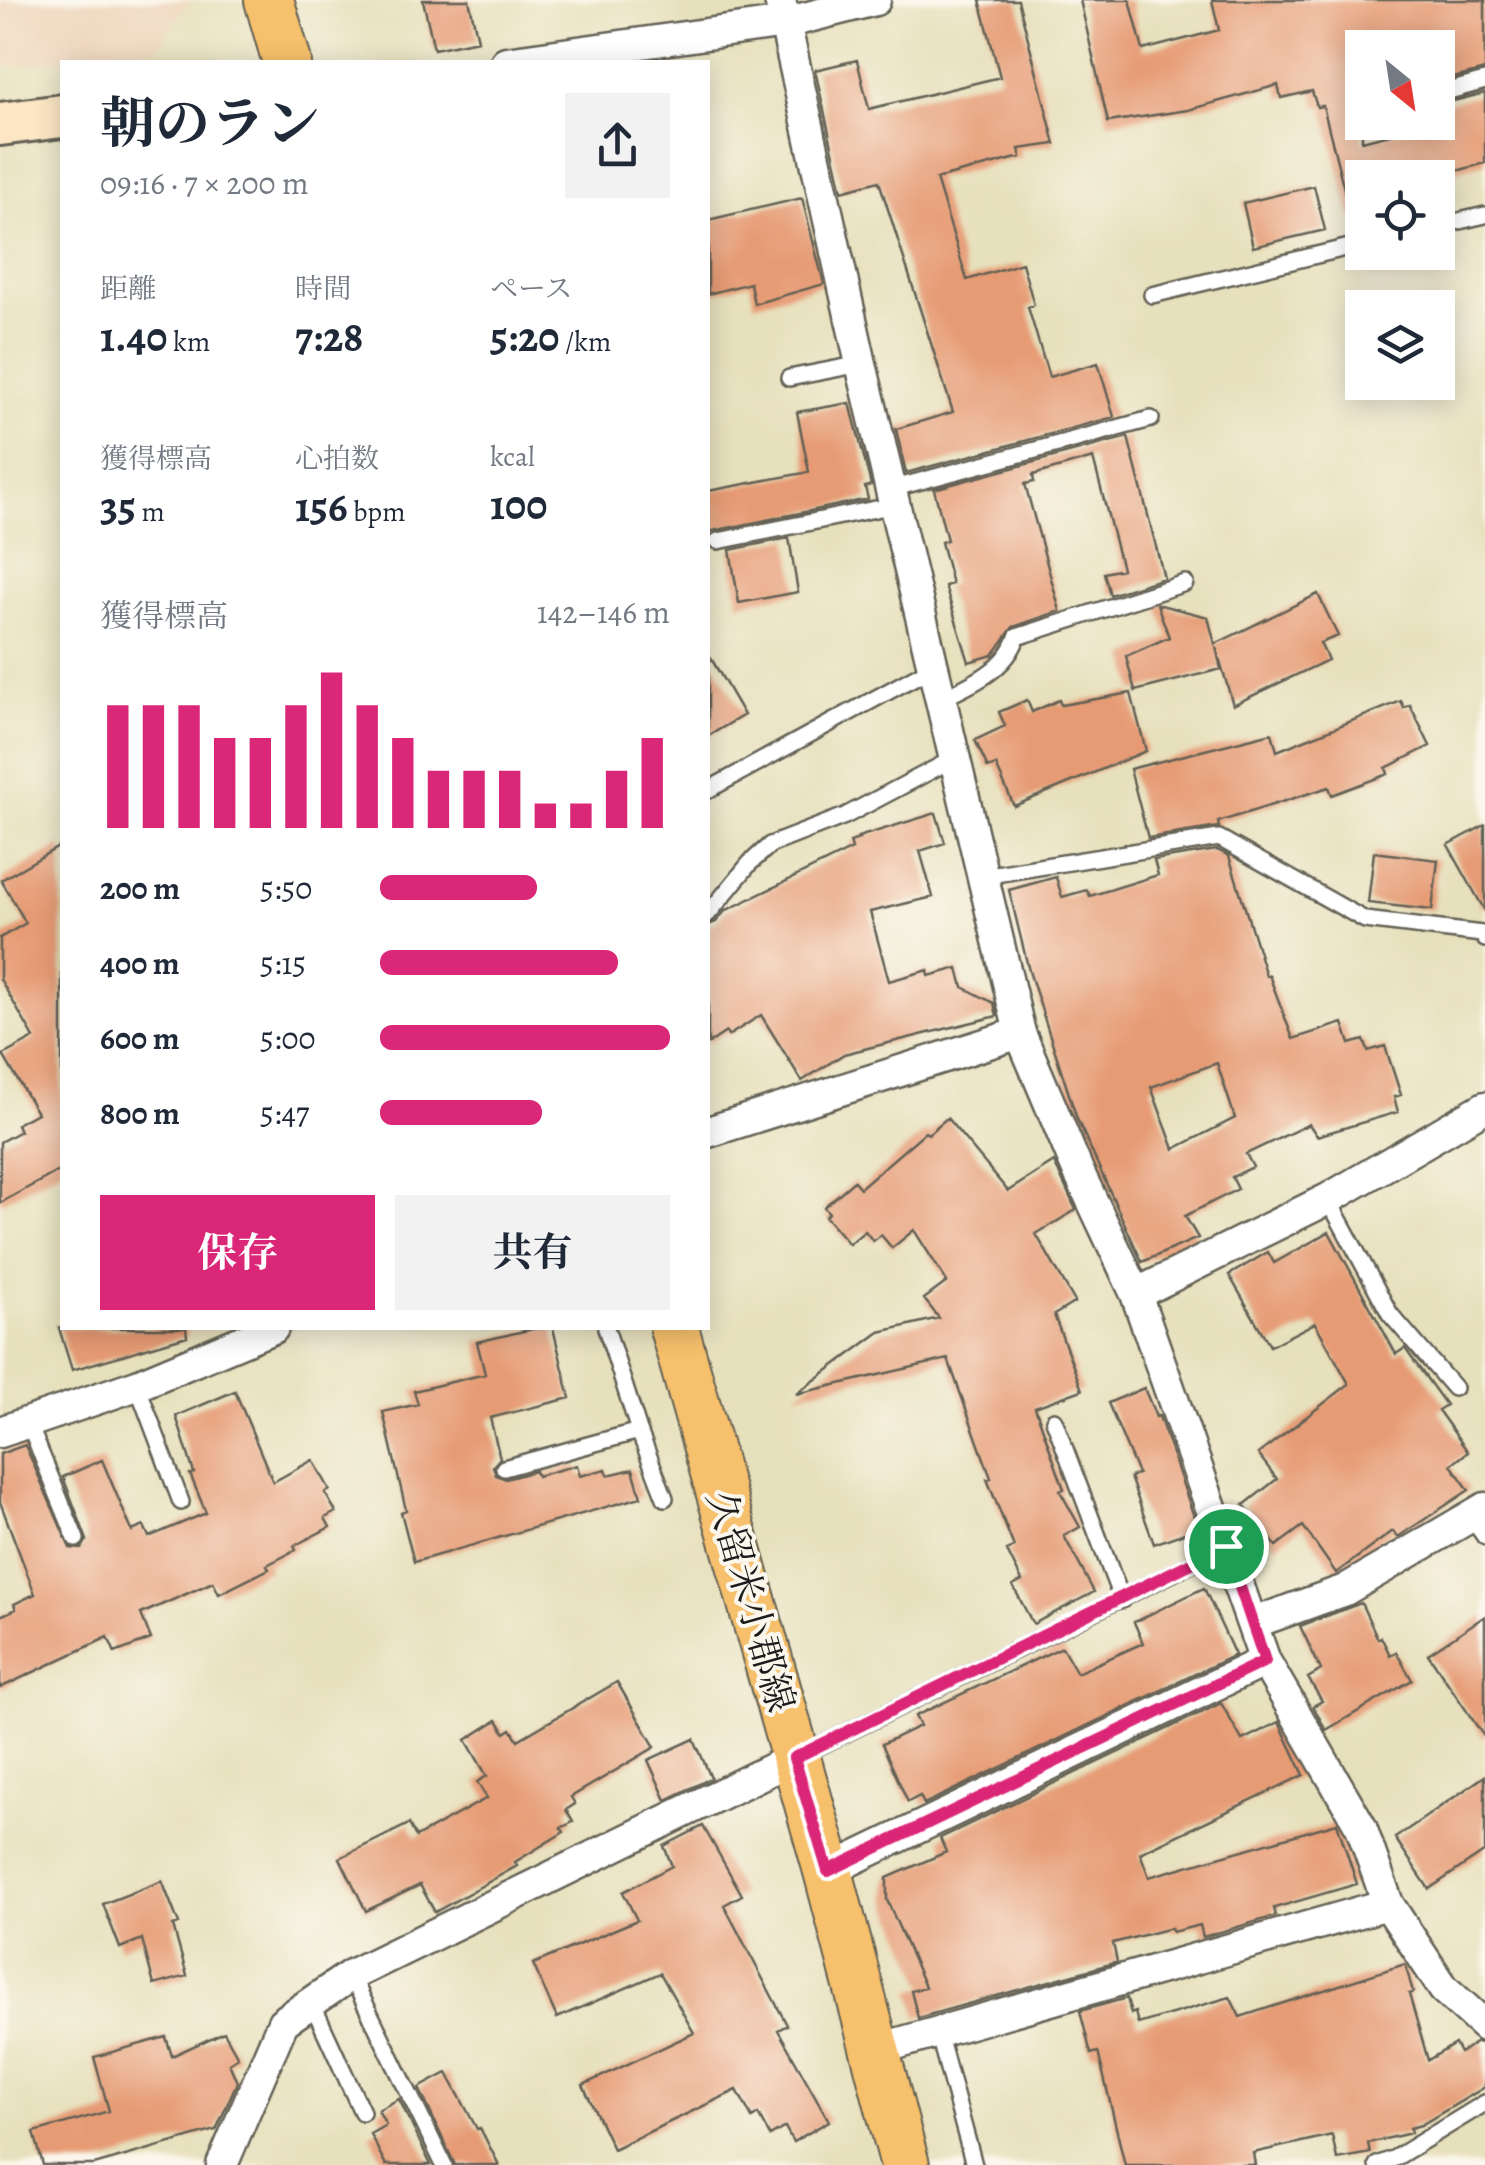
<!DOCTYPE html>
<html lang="ja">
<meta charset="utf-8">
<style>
body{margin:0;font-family:Alegreya,"Noto Serif JP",serif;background:#f2f2f3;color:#1f2937;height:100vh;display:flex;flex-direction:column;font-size:38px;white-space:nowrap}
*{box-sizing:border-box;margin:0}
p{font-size:32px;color:#747a83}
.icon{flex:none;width:55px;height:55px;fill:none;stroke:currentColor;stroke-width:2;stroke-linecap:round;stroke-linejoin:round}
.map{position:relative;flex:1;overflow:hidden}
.side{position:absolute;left:60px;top:60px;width:650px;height:1270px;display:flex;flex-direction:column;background:#fff;border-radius:0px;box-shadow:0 5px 25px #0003}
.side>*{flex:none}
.needle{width:65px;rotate:150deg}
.fabs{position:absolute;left:1345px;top:30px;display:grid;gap:20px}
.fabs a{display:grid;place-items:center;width:110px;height:110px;border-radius:0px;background:#fff;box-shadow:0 5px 25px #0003;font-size:50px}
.pin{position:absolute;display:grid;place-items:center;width:85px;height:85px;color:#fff;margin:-42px;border:5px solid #fff;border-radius:50%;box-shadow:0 2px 10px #0007}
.round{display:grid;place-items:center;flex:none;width:105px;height:105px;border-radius:0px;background:#f2f2f3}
.headline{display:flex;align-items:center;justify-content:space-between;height:170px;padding:0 40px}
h1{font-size:55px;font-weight:700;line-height:75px}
.stats{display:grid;grid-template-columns:repeat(3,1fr);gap:15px;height:170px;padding:10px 40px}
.stats div{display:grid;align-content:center}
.stats b{font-size:42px;font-weight:700}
.stats small{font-size:28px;font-weight:400}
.stats p{font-size:28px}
.chart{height:280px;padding:20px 40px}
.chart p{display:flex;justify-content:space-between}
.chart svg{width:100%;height:180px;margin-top:10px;stroke:#db2777;stroke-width:6}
.action{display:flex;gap:20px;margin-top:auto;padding:20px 40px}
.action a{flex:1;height:115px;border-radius:0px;background:#db2777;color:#fff;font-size:40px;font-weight:700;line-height:115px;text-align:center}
.action a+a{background:#f2f2f3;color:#1f2937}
ul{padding:0 40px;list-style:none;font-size:32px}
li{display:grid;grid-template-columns:160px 120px 1fr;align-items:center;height:75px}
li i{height:25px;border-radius:12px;background:#db2777}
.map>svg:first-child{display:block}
.built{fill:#efd6bc}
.building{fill:#e69b74;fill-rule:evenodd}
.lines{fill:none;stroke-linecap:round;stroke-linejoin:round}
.lane-casing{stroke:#636154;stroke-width:20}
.street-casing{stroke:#636154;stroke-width:35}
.secondary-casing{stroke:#636154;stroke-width:48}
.primary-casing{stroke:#636154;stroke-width:52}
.lane{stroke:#fff;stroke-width:15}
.street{stroke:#fff;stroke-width:30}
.secondary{stroke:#fce6c4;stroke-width:42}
.primary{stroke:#f7c06c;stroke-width:48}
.route-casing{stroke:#fff;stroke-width:20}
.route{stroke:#db2777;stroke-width:12}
.labels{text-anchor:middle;stroke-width:8;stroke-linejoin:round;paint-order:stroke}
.street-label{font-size:38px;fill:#1c1c1c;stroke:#fbf7ec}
</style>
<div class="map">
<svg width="1485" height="2165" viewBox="0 0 1485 2165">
<rect width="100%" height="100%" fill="#fbf7ec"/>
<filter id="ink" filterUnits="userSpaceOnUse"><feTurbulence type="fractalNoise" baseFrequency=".01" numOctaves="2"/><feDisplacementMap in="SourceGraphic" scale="20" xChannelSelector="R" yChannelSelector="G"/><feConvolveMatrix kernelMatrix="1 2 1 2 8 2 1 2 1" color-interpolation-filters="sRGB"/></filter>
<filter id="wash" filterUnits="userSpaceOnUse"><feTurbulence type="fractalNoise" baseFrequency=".0048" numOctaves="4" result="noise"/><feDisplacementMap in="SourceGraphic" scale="40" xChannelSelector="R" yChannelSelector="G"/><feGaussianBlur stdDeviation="2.25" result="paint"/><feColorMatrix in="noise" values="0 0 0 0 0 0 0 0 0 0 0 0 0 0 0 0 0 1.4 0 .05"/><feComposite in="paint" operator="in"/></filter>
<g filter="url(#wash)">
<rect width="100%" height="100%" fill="#e7e0bc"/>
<path class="built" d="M0 0H190L155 50 0 66Z"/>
<g id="blocks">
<path class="building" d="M423 0H469L478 40 434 49Z
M980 0H1018L1055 144 1019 149 1021 157 936 179 967 280 1022 263 1034 305 1028 307 1049 377 1098 363 1114 417 906 473 896 429 953 412 879 181 842 191 815 70 857 60 869 109 1000 77Z
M1080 0H1130L1143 50 1219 30 1212 0H1485V70L1438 82V48H1362V141L1438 122V105L1485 93V163L1432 178H1362V216L1351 217 1323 106 1317 107 1312 91 1281 98 1278 85 1188 110 1108 122Z
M1314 186 1325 230 1253 247 1243 203Z
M802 198 824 284 754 304 750 283 708 294V220Z
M850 403 871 485 865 487 868 499 708 532V491L809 472 797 412Z
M1128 437 1164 578 1110 595 1104 573 1122 569 1093 458 1033 475 1034 482 1025 484 1060 611 1013 627 993 655 969 662 945 586 952 584 941 542 947 540 934 489Z
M789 538 798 592 739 603 730 550Z
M1318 594 1338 636 1320 643 1328 660 1233 705 1216 647 1221 669 1135 691 1126 656 1169 637 1157 604 1208 617 1215 644Z
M708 653 744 715 708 736Z
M1131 693 1146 751 1014 806 996 765 988 768 975 740 1005 726 999 712 1027 700 1032 712 1059 700 1061 705Z
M1401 701 1404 708 1410 705 1430 746 1386 768 1388 774 1332 795 1329 787 1218 822 1219 827 1148 838 1130 769 1272 733 1277 751Z
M936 813 945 843 920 851 933 897 870 912 889 981 928 970 929 976 958 968 963 987 994 1003 997 1016 844 1054 802 1081 761 1015 728 1036 726 1032 708 1044V925L716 922 725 911 852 849 850 842 859 839 858 837Z
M1485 825V911L1448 845Z
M62 845V1169L0 1203V1142L20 1131 17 1124 37 1113 3 1055 34 1038 0 979V938L26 923 1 880Z
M1217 850 1229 856 1266 976 1269 975 1293 1039 1343 1023 1350 1044 1364 1040 1368 1051 1385 1046 1401 1095 1394 1097 1398 1112 1317 1136 1309 1124 1246 1154 1253 1167 1232 1177 1238 1189 1185 1216 1198 1238 1142 1262 1077 1119 1029 971 1009 890 1056 877 1062 897 1087 890 1090 896 1158 875 1154 860ZM1217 1063 1235 1118 1174 1149 1151 1087Z
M1374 852 1438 860 1432 910 1368 903Z
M947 1118 1008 1191 1054 1162 1076 1210 1036 1234 1075 1302 1054 1315 1082 1390 1035 1407 1064 1489 1060 1491 1080 1527 1064 1536 1094 1592 1033 1624 1013 1586 1022 1581 1007 1551 1014 1547 987 1479 991 1478 948 1359 796 1394 880 1332 939 1318 924 1299 947 1282 914 1230 892 1248 881 1235 873 1241 865 1231 849 1244 825 1216 829 1213 824 1207 854 1181 860 1188 925 1132 928 1134Z
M1329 1232 1396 1354 1405 1348 1409 1354 1446 1405 1438 1410 1468 1452 1451 1465 1469 1490 1398 1537 1393 1531 1336 1573 1303 1526 1276 1546 1244 1505 1277 1479 1258 1454 1349 1384 1315 1323 1270 1346 1229 1275 1268 1252 1274 1263Z
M59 1328H186L187 1336 72 1370Z
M537 1328H553L570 1398 490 1418 500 1458 493 1466 496 1475 506 1479 535 1471 537 1476 577 1465 580 1476 606 1469 608 1475 633 1469 641 1497 414 1562 401 1512 406 1510 383 1412 418 1404 414 1391 485 1374 477 1342Z
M1144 1388 1156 1417 1159 1416 1198 1528 1154 1544 1130 1477 1138 1474 1108 1403Z
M235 1391 273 1482 313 1460 330 1490 325 1493 336 1512 325 1518 330 1527 294 1546 296 1550 267 1565 269 1569 219 1594 213 1582 141 1614 151 1639 115 1653 108 1637 0 1688V1616L16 1609 14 1604 35 1594 0 1502V1454L25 1445 70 1548 81 1549 87 1540 63 1477 102 1460 132 1531 144 1526 149 1537 206 1513 190 1474 194 1473 176 1416Z
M1204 1588 1235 1655 924 1804 920 1796 908 1802 882 1744 920 1726 915 1716 1062 1647 1077 1673 1143 1643 1134 1622Z
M1361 1603 1378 1639 1381 1637 1390 1655 1396 1652 1412 1680 1326 1730 1313 1706 1322 1701 1308 1678 1321 1670 1300 1626Z
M1485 1616V1738L1428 1654Z
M617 1682 655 1747 571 1797 575 1804 566 1810 573 1822 561 1828 564 1832 515 1862 517 1866 435 1912 420 1885 366 1911 340 1858 409 1824 416 1837 487 1798 477 1782 487 1776 466 1740 497 1720 505 1733 511 1729 518 1740Z
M1221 1703 1242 1740 1279 1722 1304 1775 1140 1853 1149 1877 1337 1823 1357 1884 1274 1908 1276 1916 1203 1937 1200 1925 1172 1932 1171 1928 1113 1943 1117 1962 918 2018 911 1991 925 1987 887 1900V1878L946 1852 940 1838Z
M694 1739 711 1778 666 1800 648 1760Z
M1485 1776V1851L1429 1889 1395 1838Z
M703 1826 742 1895 724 1905 787 2025 778 2030 829 2121 793 2142 785 2127 770 2136 758 2114 752 2118 737 2090 613 2149 583 2085 694 2033 660 1973 557 2018 533 1964 637 1920 623 1892 672 1866 664 1846Z
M162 1881 179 1924 173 1926 187 1976 154 1985 142 1939 120 1948 103 1904Z
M1405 1964 1413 1992 1409 1994 1428 2060 1455 2044 1460 2053 1477 2042 1485 2044V2087L1421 2125 1410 2128 1411 2133 1368 2143 1370 2153 1337 2159 1332 2135 1253 2153 1255 2165H1125L1098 2052 1091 2054 1080 2011 1127 1998 1131 2014 1135 2012 1138 2024 1230 1997 1240 2017Z
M224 2032 238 2057 229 2063 237 2082 216 2130 94 2165H43L34 2132 109 2111 94 2057 166 2037 172 2056Z
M447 2073 477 2129 480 2128 499 2165H455L419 2088Z
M399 2099 431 2165H386L370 2134 386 2125 378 2110Z"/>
</g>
</g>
<g filter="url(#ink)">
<use href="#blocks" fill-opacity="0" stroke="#636154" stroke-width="2.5"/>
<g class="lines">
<defs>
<path id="lane" d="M1438 94 1485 81
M1438 226 1485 215
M1152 295 1362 244
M789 378 861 364
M891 489 1151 419
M718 541 895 505
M941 699C971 685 1007 669 1017 637L1185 583
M708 790 933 667
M983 876 1219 838 1365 920 1482 934 1485 939
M708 914 750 863 770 845 845 816 955 758
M1328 1199 1390 1314 1454 1388
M137 1385 181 1502
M1054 1420 1122 1600
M28 1422 76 1539
M639 1431 665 1498
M504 1468 639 1431 606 1328
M1470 1516 1485 1537
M803 1754 1226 1547
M351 1975 444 2165
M311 2001 362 2112
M938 2032 974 2165
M1377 2165 1395 2158 1485 2103"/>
<path id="street" d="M780 0 861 364 1020 1033 1079 1173 1136 1294 1265 1661 1361 1827 1388 1904 1444 1989 1485 2026
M506 62 785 23 875 0
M708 1132 1020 1033
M1136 1294 1328 1199 1485 1107
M0 1432 137 1385 273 1328
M1253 1623 1345 1590 1485 1508
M828 1871 1265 1661
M875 2050 1388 1904
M222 2165 283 2022 351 1975 794 1758"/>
<path id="secondary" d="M0 124 62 116"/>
<path id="primary" d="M269 0 287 62
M674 1328 828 1871 905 2165"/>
</defs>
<use href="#lane" class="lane-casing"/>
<use href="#street" class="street-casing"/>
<use href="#secondary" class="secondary-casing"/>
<use href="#primary" class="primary-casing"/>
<use href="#lane" class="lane"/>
<use href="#street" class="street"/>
<use href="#secondary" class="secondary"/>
<use href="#primary" class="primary"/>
</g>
</g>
<g class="lines" filter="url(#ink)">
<defs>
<path id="route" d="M1226 1546 1265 1661 828 1871 794 1758Z"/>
</defs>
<use href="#route" class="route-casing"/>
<use href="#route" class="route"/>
</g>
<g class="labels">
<g class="street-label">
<text transform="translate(751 1601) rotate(74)" y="13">久留米小郡線</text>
</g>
</g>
</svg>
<div class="fabs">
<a><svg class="needle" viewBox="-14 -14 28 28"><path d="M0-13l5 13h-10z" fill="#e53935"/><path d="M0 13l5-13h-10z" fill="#747a83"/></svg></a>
<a><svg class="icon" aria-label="locate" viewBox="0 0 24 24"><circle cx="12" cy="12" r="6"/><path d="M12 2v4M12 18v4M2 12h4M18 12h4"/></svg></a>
<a><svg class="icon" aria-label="layers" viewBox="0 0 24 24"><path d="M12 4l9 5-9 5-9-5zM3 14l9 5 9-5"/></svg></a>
</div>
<div class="pin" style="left:1226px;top:1546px;background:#1e9e55"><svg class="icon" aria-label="arrive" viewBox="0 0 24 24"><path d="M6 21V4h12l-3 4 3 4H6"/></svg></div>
<section class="side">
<div class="headline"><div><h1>朝のラン</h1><p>09:16 · 7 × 200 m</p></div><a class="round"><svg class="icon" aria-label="share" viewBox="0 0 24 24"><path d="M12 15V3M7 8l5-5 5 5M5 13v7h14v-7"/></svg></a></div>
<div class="stats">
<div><p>距離</p><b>1.40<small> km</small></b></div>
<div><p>時間</p><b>7:28</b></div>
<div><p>ペース</p><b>5:20<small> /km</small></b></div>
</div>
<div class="stats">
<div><p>獲得標高</p><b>35<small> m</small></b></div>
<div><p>心拍数</p><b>156<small> bpm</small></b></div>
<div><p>kcal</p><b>100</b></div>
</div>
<div class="chart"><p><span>獲得標高</span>142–146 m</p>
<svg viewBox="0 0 160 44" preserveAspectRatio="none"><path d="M5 44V14M15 44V14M25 44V14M35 44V22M45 44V22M55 44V14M65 44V6M75 44V14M85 44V22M95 44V30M105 44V30M115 44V30M125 44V38M135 44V38M145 44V30M155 44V22"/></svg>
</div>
<ul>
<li><b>200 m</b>5:50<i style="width:54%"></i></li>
<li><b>400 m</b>5:15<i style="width:82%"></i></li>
<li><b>600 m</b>5:00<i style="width:100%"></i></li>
<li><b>800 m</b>5:47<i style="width:56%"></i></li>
</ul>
<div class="action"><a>保存</a><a>共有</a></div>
</section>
</div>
